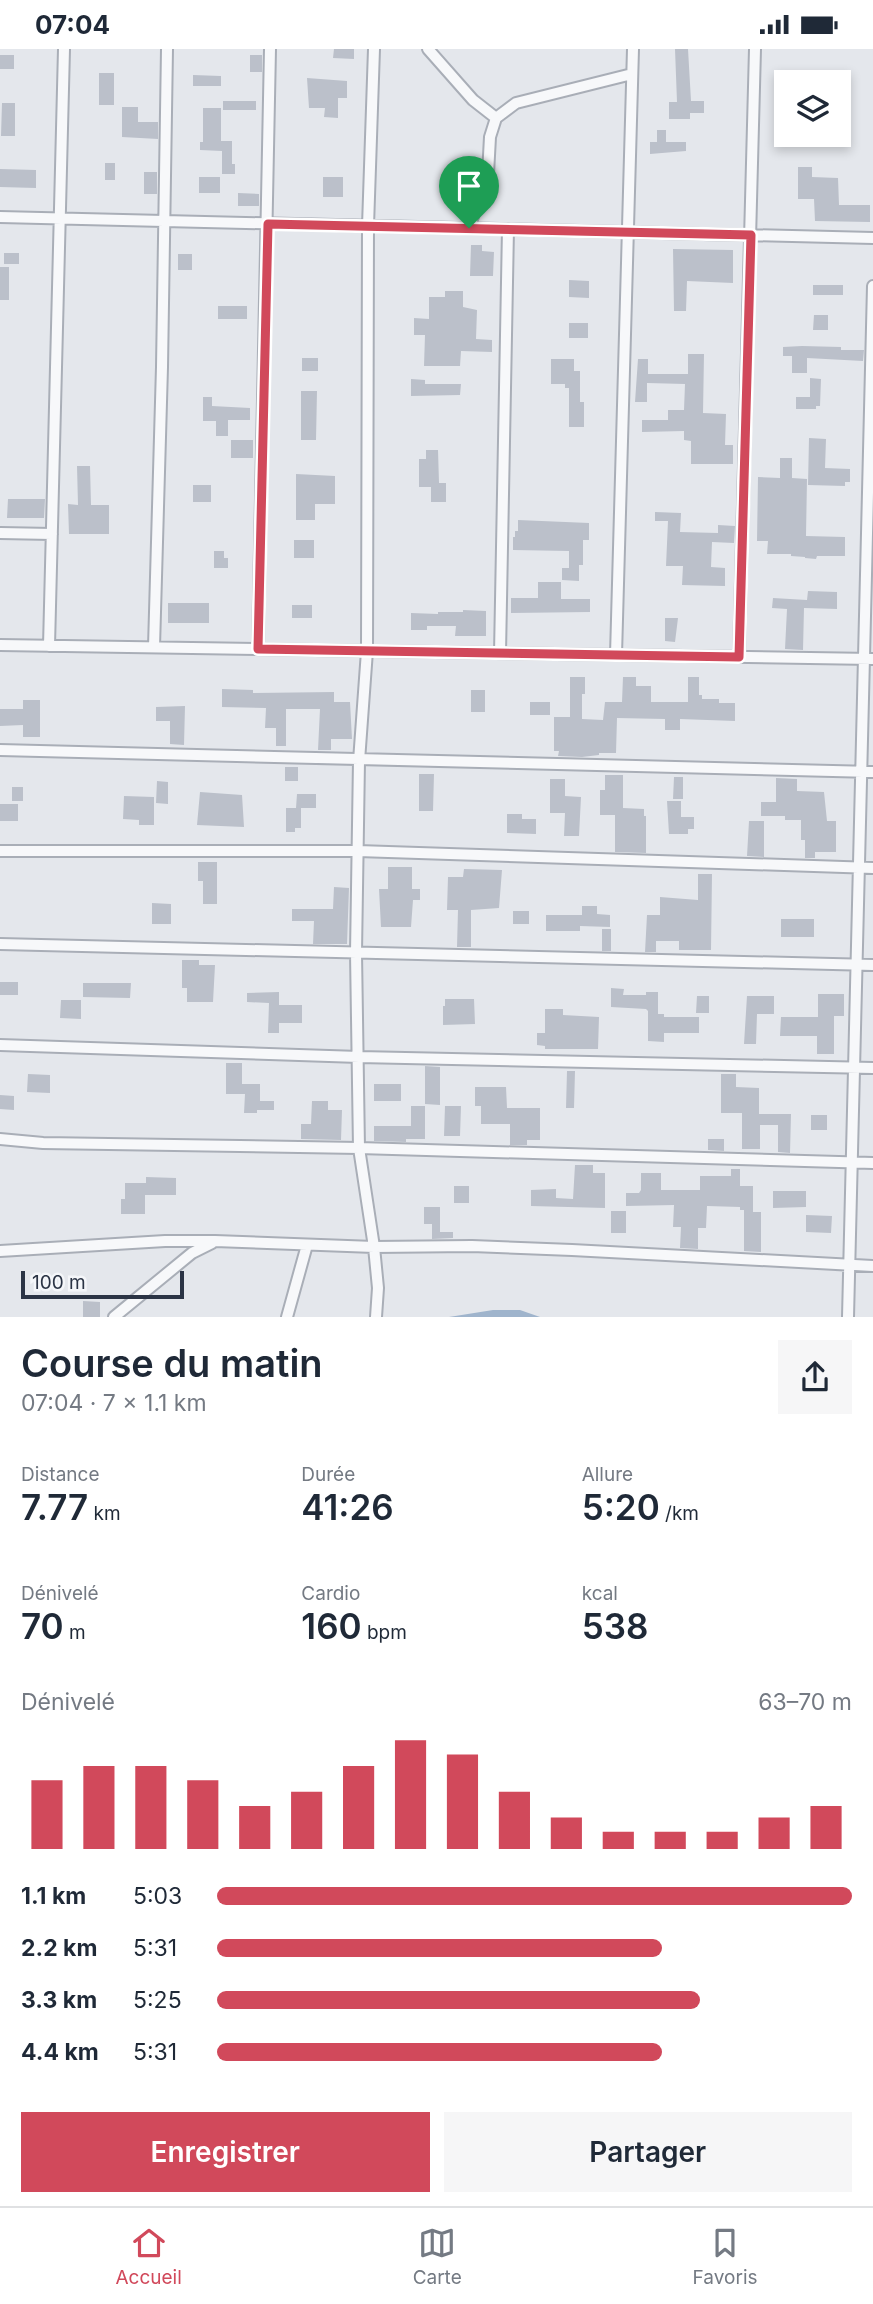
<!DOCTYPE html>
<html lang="fr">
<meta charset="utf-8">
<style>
body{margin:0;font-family:Inter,sans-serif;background:#f6f6f7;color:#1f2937;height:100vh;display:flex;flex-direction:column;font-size:26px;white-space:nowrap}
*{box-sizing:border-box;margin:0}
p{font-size:23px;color:#747a83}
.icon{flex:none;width:38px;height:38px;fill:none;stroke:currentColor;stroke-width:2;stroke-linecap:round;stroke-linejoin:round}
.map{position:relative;height:1268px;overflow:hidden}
.panel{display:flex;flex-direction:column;background:#fff;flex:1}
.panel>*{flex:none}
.controls{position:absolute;left:774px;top:21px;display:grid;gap:14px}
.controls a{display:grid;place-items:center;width:77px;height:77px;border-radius:0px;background:#fff;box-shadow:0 4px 10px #0003;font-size:35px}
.scale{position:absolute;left:21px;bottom:18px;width:163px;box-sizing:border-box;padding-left:7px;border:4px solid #2b3445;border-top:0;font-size:19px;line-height:24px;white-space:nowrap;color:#2b3445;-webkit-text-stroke:5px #f4f6f9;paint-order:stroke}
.pin{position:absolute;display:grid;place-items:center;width:60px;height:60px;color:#fff;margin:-72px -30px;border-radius:50% 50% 50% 0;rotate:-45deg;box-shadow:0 0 7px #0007}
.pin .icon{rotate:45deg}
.round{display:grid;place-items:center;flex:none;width:74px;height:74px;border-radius:0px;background:#f6f6f7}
.summary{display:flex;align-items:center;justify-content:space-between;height:119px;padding:0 21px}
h1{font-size:38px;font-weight:600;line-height:52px}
.stats{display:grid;grid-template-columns:repeat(3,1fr);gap:10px;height:119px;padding:7px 21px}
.stats div{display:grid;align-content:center}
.stats b{font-size:35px;font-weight:600}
.stats small{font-size:19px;font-weight:400}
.stats p{font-size:19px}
.chart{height:196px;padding:14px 21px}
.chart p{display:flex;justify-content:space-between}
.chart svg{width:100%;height:126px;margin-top:7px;stroke:#d1495b;stroke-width:6}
.action{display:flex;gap:14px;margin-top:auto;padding:14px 21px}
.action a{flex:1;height:80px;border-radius:0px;background:#d1495b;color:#fff;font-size:28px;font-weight:600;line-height:80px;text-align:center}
.action a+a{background:#f6f6f7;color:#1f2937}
ul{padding:0 21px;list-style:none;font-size:23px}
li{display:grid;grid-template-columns:112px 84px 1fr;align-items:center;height:52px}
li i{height:18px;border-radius:9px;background:#d1495b}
.status{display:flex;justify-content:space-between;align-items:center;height:49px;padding:0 35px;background:#fff;direction:ltr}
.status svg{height:19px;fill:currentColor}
.menu{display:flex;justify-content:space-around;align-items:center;height:98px;border-top:2px solid #e0e1e3;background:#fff;font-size:19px;color:#747a83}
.menu a{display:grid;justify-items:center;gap:4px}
.menu .current{color:#d1495b}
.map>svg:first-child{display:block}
.water{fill:#9fb4cc}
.building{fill:#bbc0ca}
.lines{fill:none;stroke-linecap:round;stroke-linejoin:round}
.minor-casing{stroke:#a9aeb7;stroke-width:14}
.minor{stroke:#f7f8fa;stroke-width:10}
.route-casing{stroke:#fff;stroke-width:14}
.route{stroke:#d1495b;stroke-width:9}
</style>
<div class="status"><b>07:04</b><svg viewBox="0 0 49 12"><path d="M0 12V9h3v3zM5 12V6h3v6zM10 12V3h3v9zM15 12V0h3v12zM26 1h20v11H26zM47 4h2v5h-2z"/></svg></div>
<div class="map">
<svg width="873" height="1268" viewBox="0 0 873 1268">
<rect width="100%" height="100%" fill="#e4e7ec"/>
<path class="water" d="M493 1261H520L540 1268H449Z"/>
<path class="building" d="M334 0H354V10L333 9Z
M675 0H688L691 52H704V64H690V70H669V53H677Z
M0 6H14V20H0Z
M250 6H262V23H250Z
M99 24H114V56H99Z
M193 26 221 27V37H193Z
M307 29 347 32V49H338V69L324 68 325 59H309Z
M223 52H256V61H223Z
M2 54H15V87H1Z
M122 58H138V73H158V90L122 88Z
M203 59H221V92H232V115H235V125H222V102L200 101V93H203Z
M657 81H666V93H686V102L650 105V93H657Z
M789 86H813V95H789Z
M105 114H115V131H105Z
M798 118H812V128L838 129 839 156H870V173L815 172 814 150H798Z
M0 120 36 121V139L0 138Z
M144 123H157V145H144Z
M199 128H220V144H199Z
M323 128H343V148H323Z
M238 144 259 145V157H238Z
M471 196H482V202L494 203 493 227H470Z
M673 200 733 201V234L687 232 686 262H674Z
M4 204H19V215H4Z
M178 205H192V221H178Z
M0 218H9V251H0Z
M569 231 589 232V249L569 248Z
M813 236H843V246H813Z
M445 242H463V258L477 261 476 290 492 291V303L461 302 460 317H424L425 286H414V269L429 270V248H445Z
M218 257H247V270H218Z
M814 266H828V281H813Z
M569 274H588V289H569Z
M802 297 841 298V301H864L863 312 807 309V324H792V307H783V298Z
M688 305H704L703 364 726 365 725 396H733V415H691V392L684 391V382L642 383V371H668V361H684L685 335 647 334V353H635L638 310H648V325H688Z
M302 309H318V322H302Z
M551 310H574V322H580V353H584V378H569V339H565V335H551Z
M810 329 821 330 820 357H816V360H796V348H810Z
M411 330 425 331V335H461L460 346 411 347Z
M301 342H317L316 391H301Z
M203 348H212V357L250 359V371H228V387H216V372H203Z
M809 389 826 390 825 419 850 420V433H845V437L808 436Z
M231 391H253V409H231Z
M426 401H438L439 434H446V453H431V438H419V410H426Z
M780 409H792V429L807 430 806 487 845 488V507H817L816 510 805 509V508L791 507V505H767L768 492H757L758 428 780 429Z
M77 417H90L91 456H109V485H69L68 455 78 456Z
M296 425 335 427V455H315V471H296Z
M193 436H211V453H193Z
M8 450H45L44 469H7Z
M655 463 681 464 680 483 718 484V476L735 477 734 494 712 493 711 518 725 519V537L682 536 683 517H666L668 472H655Z
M518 471 589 474V491H583V516H579V532L562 531V519H569V502L513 501V488H515V482H518Z
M294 491H314V509H294Z
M214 502H224V509H228V519H214Z
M538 533H561V550H590V563L511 564V549H538Z
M808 542 837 543V560L804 559 803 601 785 600 787 560 772 559 773 549 807 551Z
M168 554H209V574H168Z
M292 556H312V569H292Z
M463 561 486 562V587H455L456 577H427V581H411V564L438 565V563H463Z
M665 569H678L675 593 665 592Z
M570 628H585V645H582V670L603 671 605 653H622L623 628H636V637H651V653H688V628H699V646H702V650H719V654H735V672L680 670V681H665V670L617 669 616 704H599V706L582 708 558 707 559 702H554V668H570Z
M222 640 253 641V644L334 643V653H350L352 690H331V701H318L320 660H286V697H276V679H265L266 659 222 658Z
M471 641H485V663H471Z
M23 651H40V688H23V676L0 677V660H23Z
M530 653H550V666H530Z
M185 657 184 696 170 695V672H156V658Z
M285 718H298V732H285Z
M419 725H434L433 762H419Z
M605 726H623V759L644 760V767H646V804L615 803V766H600V741H605Z
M674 728H683V750H673Z
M776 729 797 730V742L824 743 827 772H836V803H815V809H805V791H801V771H785V767H761V753H776Z
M550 730H565V747L581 748 579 787H564L565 764H550Z
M157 732 168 733V755L156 754Z
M12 738H23V752H12Z
M200 743 242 746 244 778 197 776Z
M297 745H316V759H296Z
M124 747 154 748V776H139V771L123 770Z
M667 752H681V768H694V780H688V785H669Z
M0 755H18V772H0Z
M286 759H301V779H295V783H286Z
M507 765H522V770H536V785L507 784Z
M749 772H764V808L747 807Z
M198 813H217V855H203V832H198Z
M388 818H412V840H420V851H413L411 878H381L379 840H388Z
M464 820 502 821 499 859 471 861V898H457L458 861H447L448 828H463Z
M698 825H712L711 901H679V892H656V903H645L647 866H660V848L698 851Z
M334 838 349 839 347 895H313L314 872H292V860H333Z
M152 854 171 855V875H152Z
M582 857H597V865L610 866V878L580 877V882H546V866H582Z
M513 862H529V875H513Z
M781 870H814V888H781Z
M602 880H611V902H602Z
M182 911H199V916H215L213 953H187V939H182Z
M0 933H18V946H0Z
M83 934H131L130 949 83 948Z
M611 939 624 940 623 946H646V943H658V965H664V968H699V984H664V993L648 992V962L646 960 611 958Z
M279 943V956H302V974H279V984H268L269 954 247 953V944Z
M818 945H844V967H834V1005H817V987H780L781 968H818Z
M697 947H709V964H696Z
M747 947H774V965H757L756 995H744Z
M445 950H474L475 975 443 976V957H445Z
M61 951H81V970L60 969Z
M545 960H563V966L599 968 598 1000H545V997L537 996V984H545Z
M226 1014H242V1035H260V1052H274V1061H257V1064H244L245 1045H226Z
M425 1017 440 1018V1056L425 1055Z
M567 1022H575L574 1059H566Z
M28 1025 50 1026V1044L27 1043Z
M721 1025H736V1038L759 1039V1065H791L790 1104 778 1103V1076H760V1100H742V1064H721Z
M374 1035H401V1052H374Z
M475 1038H506L507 1059H540V1091H527V1096H510V1075H481V1057H475Z
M0 1046 14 1047V1061L0 1060Z
M312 1052H328V1061H342L341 1091 301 1090V1075H311Z
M411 1057H425V1090H406V1093L374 1092V1077H411Z
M445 1057H461L460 1087H444Z
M811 1066H827V1081H811Z
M708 1090H724V1102L708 1101Z
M575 1116H593V1124H605V1159L531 1157V1141L556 1140V1149L573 1150Z
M731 1120H740V1137H753V1163H761V1203L744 1202V1161H740V1158L707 1157 706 1179H698V1200L680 1199 681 1178H673L674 1156 626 1157V1144H639L641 1141V1124H661V1141H700V1127H731Z
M146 1128 176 1129V1146H145V1165H121V1150H125V1134H146Z
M454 1137H469V1154H454Z
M773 1142H806V1158L773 1159Z
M424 1158H440V1183H453V1189L432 1190V1175H424Z
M611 1162H626V1184H611Z
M806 1166 832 1167 831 1184 806 1183Z
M83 1252 100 1253V1268H83Z"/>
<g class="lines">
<defs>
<path id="minor" d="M374 0 368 177 367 602 359 712 356 904 359 1099 374 1198 378 1239 376 1268
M428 0 473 51 496 69
M0 168 873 189
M469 179 488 125 490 88 496 69 516 54 632 25
M0 484 52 485
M0 596 873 610
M49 597 64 0
M154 598 162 318 167 0
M258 600 270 0
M500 604 508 180
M616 606 633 0
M739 608 755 0
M0 701 873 723
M0 802H358L873 819
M0 895 873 916
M0 996 359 1008 873 1019
M0 1090 43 1094 359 1099 873 1114
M0 1202 165 1192H215L374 1198 472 1197 572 1201 873 1217
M114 1268 192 1204 212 1194
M287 1268 307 1196
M848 1268 873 237"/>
</defs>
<use href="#minor" class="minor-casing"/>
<use href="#minor" class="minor"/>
</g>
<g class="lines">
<defs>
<path id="route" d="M268 175 751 186 739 608 258 600Z"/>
</defs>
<use href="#route" class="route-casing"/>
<use href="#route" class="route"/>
</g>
</svg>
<div class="controls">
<a><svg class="icon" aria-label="layers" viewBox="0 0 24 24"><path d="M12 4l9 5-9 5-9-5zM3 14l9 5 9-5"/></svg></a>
</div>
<div class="scale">100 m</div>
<div class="pin" style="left:469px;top:179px;background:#1e9e55"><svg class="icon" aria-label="arrive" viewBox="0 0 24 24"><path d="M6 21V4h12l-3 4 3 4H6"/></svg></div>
</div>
<section class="panel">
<div class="summary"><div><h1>Course du matin</h1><p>07:04 · 7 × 1.1 km</p></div><a class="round"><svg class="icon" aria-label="share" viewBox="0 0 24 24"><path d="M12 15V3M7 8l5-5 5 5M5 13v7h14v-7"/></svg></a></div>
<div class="stats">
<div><p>Distance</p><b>7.77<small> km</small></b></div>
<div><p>Durée</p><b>41:26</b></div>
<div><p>Allure</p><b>5:20<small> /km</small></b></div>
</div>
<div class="stats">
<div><p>Dénivelé</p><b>70<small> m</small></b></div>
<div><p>Cardio</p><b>160<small> bpm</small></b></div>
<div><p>kcal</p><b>538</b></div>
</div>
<div class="chart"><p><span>Dénivelé</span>63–70 m</p>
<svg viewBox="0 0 160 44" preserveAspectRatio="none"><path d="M5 44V20M15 44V15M25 44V15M35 44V20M45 44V29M55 44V24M65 44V15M75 44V6M85 44V11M95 44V24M105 44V33M115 44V38M125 44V38M135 44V38M145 44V33M155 44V29"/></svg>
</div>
<ul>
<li><b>1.1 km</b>5:03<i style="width:100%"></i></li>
<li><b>2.2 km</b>5:31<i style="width:70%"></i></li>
<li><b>3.3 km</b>5:25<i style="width:76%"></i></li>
<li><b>4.4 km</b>5:31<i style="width:70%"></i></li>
</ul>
<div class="action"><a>Enregistrer</a><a>Partager</a></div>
</section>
<nav class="menu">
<a class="current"><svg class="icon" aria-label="home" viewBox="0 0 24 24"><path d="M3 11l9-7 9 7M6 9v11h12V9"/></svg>Accueil</a>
<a><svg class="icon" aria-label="map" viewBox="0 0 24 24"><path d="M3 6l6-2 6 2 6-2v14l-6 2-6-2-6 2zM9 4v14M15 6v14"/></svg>Carte</a>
<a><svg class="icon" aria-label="saved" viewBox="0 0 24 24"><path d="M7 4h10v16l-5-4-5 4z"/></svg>Favoris</a>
</nav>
